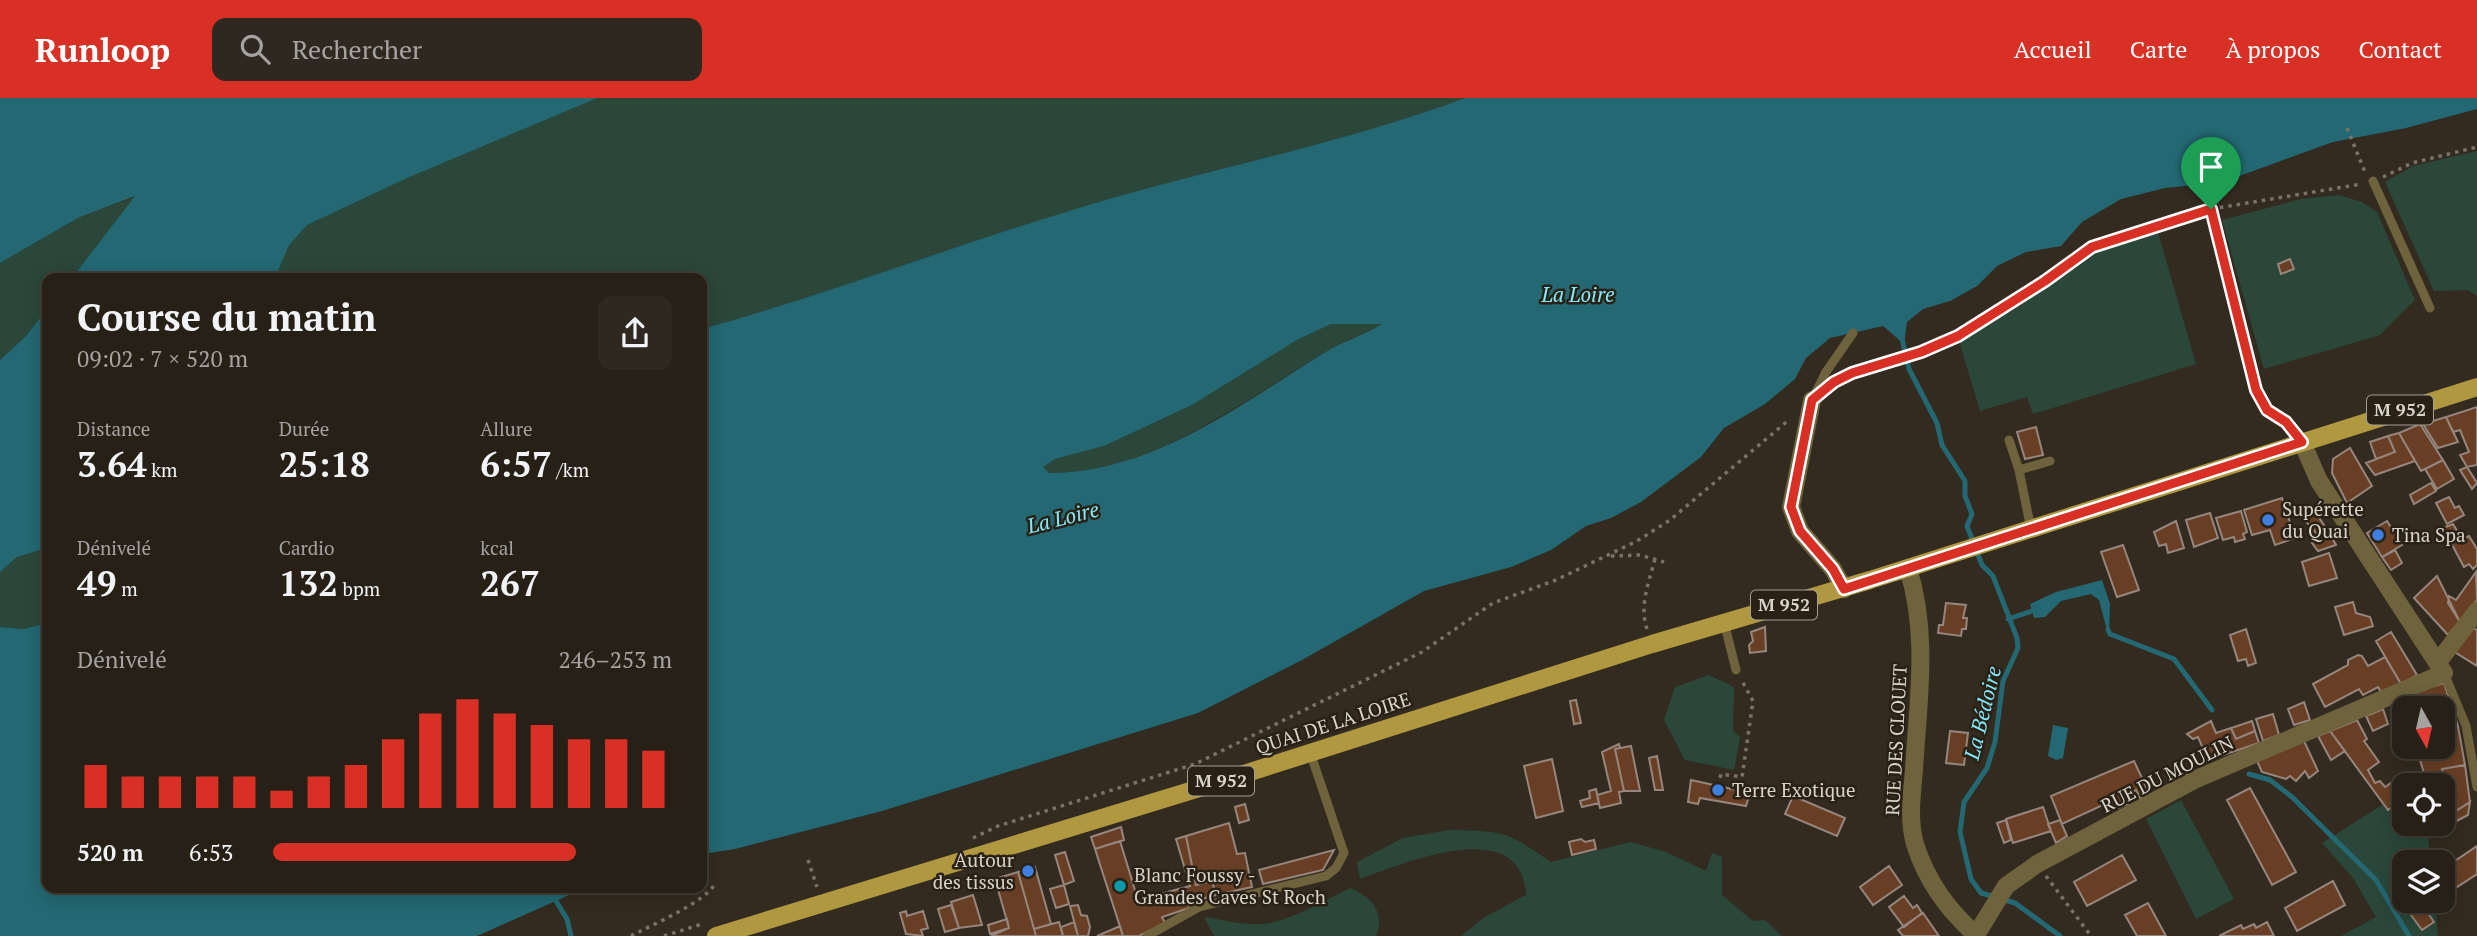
<!DOCTYPE html>
<html lang="fr">
<meta charset="utf-8">
<style>
body{margin:0;font-family:"PT Serif",serif;background:#2e2820;color:#f1f3f6;height:100vh;display:flex;flex-direction:column;font-size:26px;white-space:nowrap}
*{box-sizing:border-box;margin:0}
p{font-size:23px;color:#a4a3a1}
.icon{flex:none;width:38px;height:38px;fill:none;stroke:currentColor;stroke-width:2;stroke-linecap:round;stroke-linejoin:round}
.map{position:relative;flex:1;overflow:hidden}
.panel{position:absolute;left:42px;top:175px;width:665px;height:620px;display:flex;flex-direction:column;background:#262017;border-radius:14px;box-shadow:0 4px 18px #0003,0 0 0 2px #423e36}
.panel>*{flex:none}
.needle{width:46px;rotate:172deg}
.buttons{position:absolute;left:2392px;top:598px;display:grid;gap:14px}
.buttons a{display:grid;place-items:center;width:63px;height:63px;border-radius:14px;background:#262017;box-shadow:0 4px 18px #0003,0 0 0 2px #423e36;font-size:35px}
.pin{position:absolute;display:grid;place-items:center;width:60px;height:60px;color:#fff;margin:-72px -30px;border-radius:50% 50% 50% 0;rotate:-45deg;box-shadow:0 0 7px #0007}
.pin .icon{rotate:45deg}
.round{display:grid;place-items:center;flex:none;width:74px;height:74px;border-radius:14px;background:#2e2820}
.headline{display:flex;align-items:center;justify-content:space-between;height:119px;padding:0 35px}
h1{font-size:38px;font-weight:700;line-height:52px}
.stats{display:grid;grid-template-columns:repeat(3,1fr);gap:10px;height:119px;padding:7px 35px}
.stats div{display:grid;align-content:center}
.stats b{font-size:35px;font-weight:700}
.stats small{font-size:19px;font-weight:400}
.stats p{font-size:19px}
.chart{height:196px;padding:14px 35px}
.chart p{display:flex;justify-content:space-between}
.chart svg{width:100%;height:126px;margin-top:7px;stroke:#d93025;stroke-width:6}
ul{padding:0 35px;list-style:none;font-size:23px}
li{display:grid;grid-template-columns:112px 84px 1fr;align-items:center;height:52px}
li i{height:18px;border-radius:9px;background:#d93025}
header{display:flex;align-items:center;gap:42px;box-sizing:border-box;height:98px;padding:0 35px;background:#d93025;color:#fff}
header strong{font-size:33px}
nav{display:flex;gap:38px;margin-inline-start:auto;font-size:24px}
.search{width:490px;height:63px;background:#2e2820;display:flex;align-items:center;gap:18px;box-sizing:border-box;padding:0 24px;border-radius:14px;color:#a4a3a1;font-size:26px}
.map>svg:first-child{display:block}
.green{fill:#2a473a}
.water{fill:#236872;fill-rule:evenodd}
.lines{fill:none;stroke-linecap:round;stroke-linejoin:round}
.stream{stroke:#236872;stroke-width:5}
.building{fill:#683f25;stroke:#97867d;stroke-width:2}
.path{stroke:#797268;stroke-width:3.5;stroke-dasharray:3.5 5;stroke-linecap:butt}
.service{stroke:#6e633c;stroke-width:9}
.minor{stroke:#6e633c;stroke-width:18}
.tertiary{stroke:#6e633c;stroke-width:18}
.primary{stroke:#b09841;stroke-width:18}
.route-casing{stroke:#fff;stroke-width:14}
.route{stroke:#d93025;stroke-width:9}
.shop-dot{fill:#3f7fe0;stroke:#292115;stroke-width:2.5}
.culture-dot{fill:#0f9aa8;stroke:#292115;stroke-width:2.5}
.labels{text-anchor:middle;stroke-width:5;stroke-linejoin:round;paint-order:stroke}
.shield{fill:#292115;stroke:#a49e94;stroke-width:2}
.shield-label{font-size:18px;font-weight:bold;fill:#d8d3cb}
.poi-label{font-size:19px;fill:#d8d3cb;stroke:#292115;text-anchor:start}
.street-label{font-size:19px;fill:#d8d3cb;stroke:#292115}
.water-label{font-size:21px;font-style:italic;fill:#81e9f9;stroke:#292115}
</style>
<header>
<strong>Runloop</strong>
<div class="search"><svg class="icon" aria-label="search" viewBox="0 0 24 24"><circle cx="10" cy="10" r="6"/><path d="M15 15l6 6"/></svg>Rechercher</div>
<nav><a>Accueil</a><a>Carte</a><a>À propos</a><a>Contact</a></nav>
</header>
<div class="map">
<svg width="2477" height="838" viewBox="0 0 2477 838">
<rect width="100%" height="100%" fill="#332b1f"/>
<path class="green" d="M537 0H1699L702 336V180H148Z
M2477 53V198L2468 192 2434 193 2385 84 2413 68Z
M2339 97 2362 104 2377 114 2415 202 2380 237 2264 271 2222 122 2301 101Z
M137 98 72 180H47V211L26 238 0 262V165L78 120Z
M2157 131 2196 266 2033 316 2027 299 1980 313 1959 243 2023 206 2094 152Z
M1331 226H1384C1364 235 1344 243 1326 254 1240 304 1153 375 1049 375L1042 369 1055 361 1104 348 1192 307 1297 242Z
M47 450V481L44 490 47 493V525L23 531 0 529V474L17 459Z
M1709 577 1734 589 1733 633 1740 639 1734 672 1685 662 1664 622 1675 589Z
M2404 693V726H2427L2431 765H2404V803H2435L2438 838H2341L2376 819 2353 780 2322 745Z
M2181 702 2234 801 2196 821 2146 721Z
M1449 732C1504 733 1506 733 1551 764L1631 744 1666 754 1706 773 1712 755 1722 759V797L1753 823 1765 822 1782 838H1461L1483 820 1526 797C1522 715 1404 765 1360 781L1357 764 1403 740Z
M1350 790C1372 799 1385 814 1376 838H1214L1204 819C1225 822 1249 829 1270 825 1298 819 1325 802 1350 790Z"/>
<path class="water" d="M0 0H597L407 80 307 127 289 147 275 180H72L135 98 78 120 0 165Z
M1465 0H2477V11L2406 30 2333 44 2223 84 2165 90 2121 101 2082 124 2061 148 2026 154 1997 168 1977 188 1950 203 1923 211 1907 224 1904 246 1883 228 1830 240 1806 260 1795 281 1765 306 1724 330 1701 359 1641 404 1611 420 1586 428 1551 452 1511 469 1424 493 1302 562 1198 615 882 713 735 751 702 756V231C830 196 952 148 1079 110 1207 71 1340 47 1465 0ZM1331 226H1382C1364 237 1343 243 1324 255 1241 306 1152 375 1049 375L1043 369 1055 361 1104 348 1192 307 1297 242Z
M47 211V450L17 459 0 474V262L26 238Z
M2102 482 2110 506 2109 540 2099 502 2091 496 2061 503 2045 519 2034 520 2030 506 2056 494Z
M47 525V789H587L477 838H0V529L23 531Z
M2053 627 2068 630 2063 660 2056 662 2048 658Z"/>
<g class="lines">
<path class="stream" d="M1902 241 1909 271 1937 325 1942 347 1965 383V398L1972 416 1967 428 1982 467 1993 478 2017 540 2018 550 2003 583 1995 644 1987 670 1964 704 1960 734 1971 781 1981 795 2015 805 2060 838
M2008 521 2038 511
M2108 532 2110 536 2174 561 2212 612
M2249 676 2270 682 2292 699 2376 782 2409 838
M558 789 556 803 567 821 571 838"/>
</g>
<path class="building" d="M2290 161 2294 171 2281 176 2278 166Z
M2477 309V367L2467 369 2460 357 2469 354 2460 332 2453 334 2446 319Z
M2446 319 2458 344 2438 350 2423 326Z
M2420 326 2443 362 2421 373 2399 335Z
M2036 329 2043 357 2025 361 2017 334Z
M2399 335 2415 363 2375 377 2366 365 2395 354 2388 338Z
M2388 338 2395 354 2376 361 2370 344Z
M2350 350 2372 388 2347 405 2332 375 2333 361Z
M2443 362 2454 381 2437 391 2425 371Z
M2467 369 2477 385 2472 391 2460 372Z
M2431 385 2436 393 2414 406 2410 397Z
M2449 399 2455 410 2459 408 2464 417 2447 426 2436 405Z
M2282 400 2295 440 2275 447 2270 432 2252 437 2244 412Z
M2311 408 2326 430 2317 436 2301 418V414Z
M2241 413 2247 434 2243 436 2245 441 2235 444 2234 439 2223 442 2216 420Z
M2210 415 2218 440 2194 449 2186 422Z
M2176 423 2184 450 2168 455 2166 446 2159 448 2154 434Z
M2387 423 2402 447 2382 459 2367 435Z
M2453 426 2462 441 2469 438 2477 451V467L2473 471 2469 466 2464 469 2443 430Z
M2329 434 2336 447 2318 453 2312 445Z
M2123 447 2139 492 2117 499 2101 454Z
M2395 452 2402 465 2391 472 2382 459Z
M2329 455 2337 480 2309 488 2302 464Z
M2476 474 2477 502 2460 524 2448 505 2449 498 2456 502Z
M2437 478 2460 524 2448 537 2414 500Z
M2353 504 2356 515 2370 519 2373 528 2344 537 2335 509Z
M1946 505 1966 507 1963 520H1967L1966 531H1962L1961 538 1938 535 1939 527H1943Z
M1765 529 1766 553 1750 555 1749 547 1753 543 1751 534Z
M2471 529 2477 532V568L2453 553Z
M2246 531 2256 565 2248 568 2246 561 2238 563 2230 537Z
M2391 534 2417 577 2401 586 2376 543Z
M2358 557 2362 558 2368 568 2385 559 2401 586 2381 594 2378 589 2363 597 2359 591 2325 609 2313 586 2348 567V562Z
M2444 585 2458 628 2465 667 2442 671 2446 686 2428 688 2416 649H2443V611H2405L2401 598Z
M1576 602 1581 625 1574 626 1570 603Z
M2304 604 2310 622 2294 627 2288 611Z
M2383 611 2388 626 2373 633 2366 618Z
M2273 616 2279 637 2263 643 2256 621Z
M2357 622 2367 641 2364 643 2379 664 2368 672 2375 685 2380 683 2385 689 2395 682 2403 700 2388 712 2330 633Z
M2211 623 2216 635 2231 630 2236 641 2255 633 2259 645 2208 662 2198 639 2193 641 2187 636Z
M2252 623 2255 633 2236 641 2231 630Z
M1950 633 1968 635 1964 667 1946 665Z
M2330 633 2345 653 2331 662 2318 638Z
M2304 643 2318 673 2309 680 2305 673 2296 683 2290 678 2286 681 2262 674 2257 663Z
M1619 646 1620 650 1615 651 1624 693 1619 694 1621 705 1600 710 1597 697 1611 693 1602 654Z
M1631 648 1640 693H1624L1615 651Z
M1657 658 1663 692H1655L1649 660Z
M1552 661 1563 713 1536 720 1524 668Z
M2134 663 2149 695 2140 700 2136 692 2124 698 2128 706 2111 713 2107 705 2062 726 2051 698Z
M2465 667 2470 704 2445 720 2443 688H2440L2446 686 2442 671Z
M1691 682 1750 695 1746 708 1700 700 1698 706 1688 704Z
M2250 690 2296 774 2272 787 2227 702Z
M1596 691 1599 705 1582 709 1580 703 1590 700 1589 693Z
M1793 698 1845 720 1837 738 1785 716Z
M2470 704 2468 717 2443 730V721Z
M1245 706 1249 722 1239 725 1235 709Z
M2043 709 2051 733 2013 745 2006 721Z
M2006 722 2011 742 2004 745 1997 725Z
M2060 722 2067 738 2056 745 2048 726Z
M1229 725 1237 756 1245 755 1252 789 1216 797 1212 783 1196 787 1186 738Z
M1121 729 1124 742 1095 751 1091 739Z
M1186 738 1196 787 1212 783 1216 797 1188 805 1189 810 1162 819 1165 825 1139 838H1123L1095 751 1120 743 1138 802 1190 788 1176 741Z
M1581 741 1585 744 1594 742 1596 751 1572 757 1569 744Z
M2477 748V776L2457 789 2453 783 2443 789V771Z
M1334 752 1323 772 1263 786 1259 772Z
M1065 754 1074 783 1064 787 1055 757Z
M2122 757 2136 782 2087 808 2074 784Z
M1889 768 1902 787 1873 807 1860 789Z
M1035 769 1051 826 1034 831 1018 774Z
M1018 774 1036 838H991L1009 830 995 781Z
M2333 783 2345 807 2297 833 2285 810Z
M1064 787 1069 806 1056 810 1050 791Z
M973 797 982 827 959 830 951 804Z
M1904 798 1913 810 1917 807 1922 815 1904 829 1889 809Z
M2148 805 2166 838H2137L2125 817Z
M2421 805 2434 824 2422 832 2408 813Z
M951 807 959 830 945 834 938 811Z
M1078 807 1081 817 1087 818 1090 829 1088 838H1078L1070 808Z
M906 813 907 818 923 813 928 830 921 832 923 838 906 836 900 815Z
M1923 815 1939 838H1903L1898 832Z
M1007 821 1009 830 990 836 988 827Z
M1059 824 1063 838H1036L1034 831Z
M1074 824 1078 838H1063L1061 829Z
M2267 824 2274 838H2219L2241 827 2243 831 2254 826 2256 830Z
M1120 828 1123 838H1097Z"/>
<g class="lines">
<path class="path" d="M2347 30 2365 74
M2383 79 2412 65 2477 49
M2211 111 2256 292 2267 312 2290 330
M1836 283 1958 238 2045 183 2092 149 2127 135 2211 111 2362 86
M1611 458 1640 457 1664 464
M1647 531C1639 507 1649 484 1655 461
M1718 688 1721 676 1742 679 1753 603 1742 583
M973 740 998 728 1195 666 1422 554 1493 505 1556 482 1637 443 1670 422 1790 321
M808 762 817 789
M2046 778 2091 838
M631 838C651 827 707 804 716 784
M664 838 702 826"/>
<path class="service" d="M2373 83 2430 210
M1812 302 1826 274 1853 235
M2009 342 2019 372 2031 431
M2019 372 2050 363
M1724 524 1736 572
M2444 575 2466 628 2477 689
M1147 838 1199 809 1326 778 1336 770 1344 755 1310 654"/>
<path class="minor" d="M1812 302 1791 409 1800 433 1833 471 1844 491
M2438 564 2477 513
M1976 837 2006 788 2037 766 2194 682 2444 575 2319 383 2302 344"/>
<path class="tertiary" d="M1908 470C1929 537 1918 603 1914 672 1912 696 1908 722 1915 746 1927 784 1948 812 1977 838"/>
<path class="primary" d="M716 838 1203 689 1652 546 1870 482 2477 289"/>
</g>
<g class="lines">
<defs>
<path id="route" d="M2211 111 2256 292 2267 312 2286 324 2302 344 1844 491 1833 471 1800 433 1791 409 1812 302 1834 284 1852 275 1921 254 1958 238 2045 183 2092 149Z"/>
</defs>
<use href="#route" class="route-casing"/>
<use href="#route" class="route"/>
</g>
<g class="shop-dot">
<circle cx="2268" cy="422" r="7"/>
<circle cx="2378" cy="437" r="7"/>
<circle cx="1718" cy="692" r="7"/>
<circle cx="1028" cy="773" r="7"/>
</g>
<circle class="culture-dot" cx="1120" cy="788" r="7"/>
<g class="labels">
<g class="shield">
<rect x="2367" y="297.5" width="66" height="29" rx="5"/>
<rect x="1751" y="492.5" width="66" height="29" rx="5"/>
<rect x="1188" y="668.5" width="66" height="29" rx="5"/>
</g>
<g class="shield-label">
<text x="2400" y="318">M 952</text>
<text x="1784" y="513">M 952</text>
<text x="1221" y="689">M 952</text>
</g>
<g class="poi-label">
<text x="2282" y="418">Supérette<tspan x="2282" dy="22">du Quai</tspan></text>
<text x="2392" y="444">Tina Spa</text>
<text x="1732" y="699">Terre Exotique</text>
<text x="1014" y="769" text-anchor="end">Autour<tspan x="1014" dy="22">des tissus</tspan></text>
<text x="1134" y="784">Blanc Foussy -<tspan x="1134" dy="22">Grandes Caves St Roch</tspan></text>
</g>
<g class="street-label">
<text transform="translate(1333 625) rotate(-18)" y="7">QUAI DE LA LOIRE</text>
<text transform="translate(1896 642) rotate(-87)" y="7">RUE DES CLOUET</text>
<text transform="translate(2167 676) rotate(-27)" y="7">RUE DU MOULIN</text>
</g>
<g class="water-label">
<text x="1578" y="204">La Loire</text>
<text transform="translate(1063 420) rotate(-14)" y="7">La Loire</text>
<text transform="translate(1983 615) rotate(-76)" y="7">La Bédoire</text>
</g>
</g>
</svg>
<div class="buttons">
<a><svg class="needle" viewBox="-14 -14 28 28"><path d="M0-13l5 13h-10z" fill="#e53935"/><path d="M0 13l5-13h-10z" fill="#a4a3a1"/></svg></a>
<a><svg class="icon" aria-label="locate" viewBox="0 0 24 24"><circle cx="12" cy="12" r="6"/><path d="M12 2v4M12 18v4M2 12h4M18 12h4"/></svg></a>
<a><svg class="icon" aria-label="layers" viewBox="0 0 24 24"><path d="M12 4l9 5-9 5-9-5zM3 14l9 5 9-5"/></svg></a>
</div>
<div class="pin" style="left:2211px;top:111px;background:#1e9e55"><svg class="icon" aria-label="arrive" viewBox="0 0 24 24"><path d="M6 21V4h12l-3 4 3 4H6"/></svg></div>
<section class="panel">
<div class="headline"><div><h1>Course du matin</h1><p>09:02 · 7 × 520 m</p></div><a class="round"><svg class="icon" aria-label="share" viewBox="0 0 24 24"><path d="M12 15V3M7 8l5-5 5 5M5 13v7h14v-7"/></svg></a></div>
<div class="stats">
<div><p>Distance</p><b>3.64<small> km</small></b></div>
<div><p>Durée</p><b>25:18</b></div>
<div><p>Allure</p><b>6:57<small> /km</small></b></div>
</div>
<div class="stats">
<div><p>Dénivelé</p><b>49<small> m</small></b></div>
<div><p>Cardio</p><b>132<small> bpm</small></b></div>
<div><p>kcal</p><b>267</b></div>
</div>
<div class="chart"><p><span>Dénivelé</span>246–253 m</p>
<svg viewBox="0 0 160 44" preserveAspectRatio="none"><path d="M5 44V29M15 44V33M25 44V33M35 44V33M45 44V33M55 44V38M65 44V33M75 44V29M85 44V20M95 44V11M105 44V6M115 44V11M125 44V15M135 44V20M145 44V20M155 44V24"/></svg>
</div>
<ul>
<li><b>520 m</b>6:53<i style="width:76%"></i></li>
</ul>
</section>
</div>
